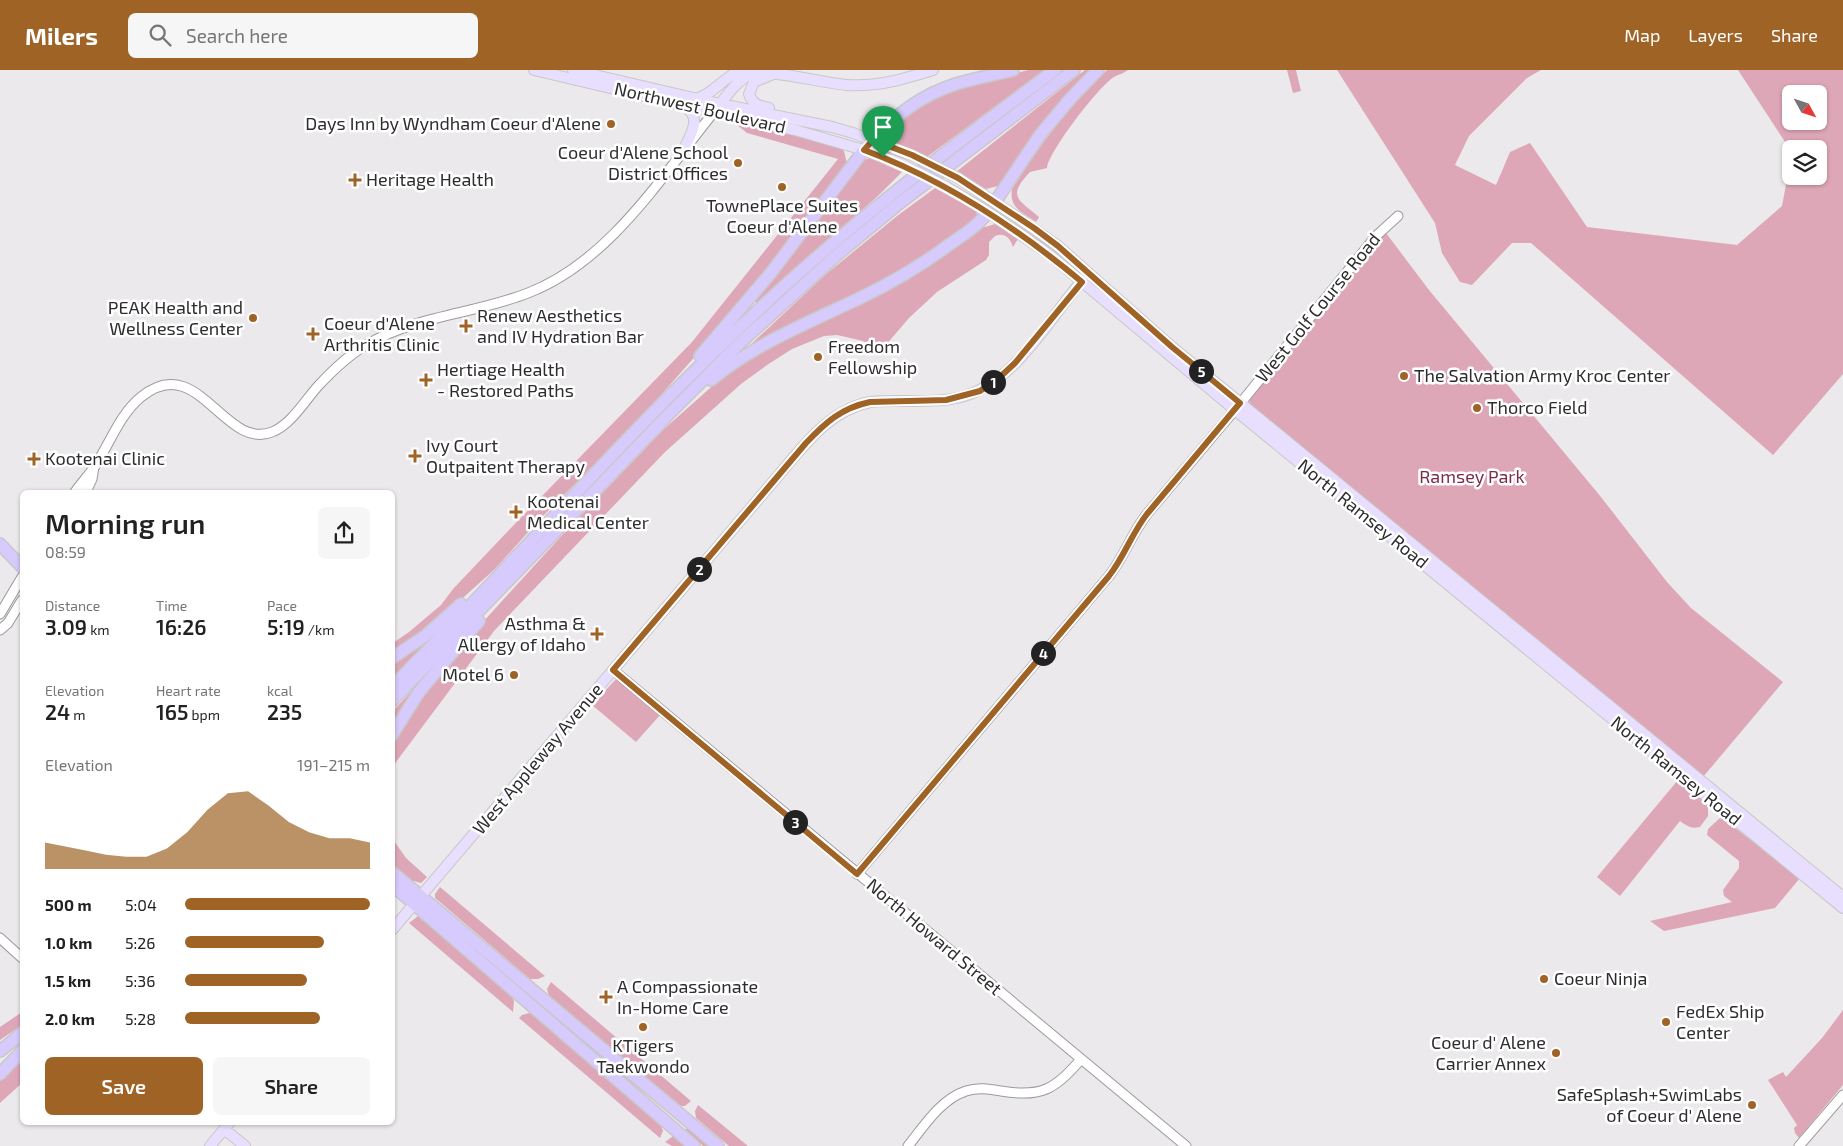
<!DOCTYPE html>
<meta charset="utf-8">
<style>
body{margin:0;font-family:"Exo 2",sans-serif;background:#f6f6f6;color:#222;height:100vh;display:flex;flex-direction:column;font-size:19px;white-space:nowrap}
*{box-sizing:border-box;margin:0}
p{font-size:16px;color:#767676}
.icon{flex:none;width:28px;height:28px;fill:none;stroke:currentColor;stroke-width:2;stroke-linecap:round;stroke-linejoin:round}
.map{position:relative;flex:1;overflow:hidden}
.sheet{position:absolute;left:20px;top:420px;width:375px;height:635px;display:flex;flex-direction:column;background:#fff;border-radius:8px;box-shadow:0 1px 4px #0004}
.sheet>*{flex:none}
.needle{width:32px;rotate:130deg}
.fabs{position:absolute;left:1782px;top:15px;display:grid;gap:10px}
.fabs a{display:grid;place-items:center;width:45px;height:45px;border-radius:8px;background:#fff;box-shadow:0 1px 4px #0004;font-size:25px}
.pin{position:absolute;display:grid;place-items:center;width:42px;height:42px;color:#fff;margin:-51px -21px;border-radius:50% 50% 50% 0;rotate:-45deg;box-shadow:0 0 5px #0007}
.pin .icon{rotate:45deg}
.km{position:absolute;width:25px;height:25px;margin:-12px;border-radius:50%;background:#222;color:#fff;font-size:14px;line-height:25px;text-align:center}
.round{display:grid;place-items:center;flex:none;width:52px;height:52px;border-radius:8px;background:#f6f6f6}
.headline{display:flex;align-items:center;justify-content:space-between;height:85px;padding:0 25px}
h1{font-size:28px;font-weight:600;line-height:38px}
.metrics{display:grid;grid-template-columns:repeat(3,1fr);gap:8px;height:85px;padding:5px 25px}
.metrics div{display:grid;align-content:center}
.metrics b{font-size:21px;font-weight:600}
.metrics small{font-size:14px;font-weight:400}
.metrics p{font-size:14px}
.chart{height:140px;padding:10px 25px}
.chart p{display:flex;justify-content:space-between}
.chart svg{width:100%;height:90px;margin-top:5px;fill:#9f6326;opacity:.7}
.action{display:flex;gap:10px;margin-top:auto;padding:10px 25px}
.action a{flex:1;height:58px;border-radius:8px;background:#9f6326;color:#fff;font-size:20px;font-weight:600;line-height:58px;text-align:center}
.action a+a{background:#f6f6f6;color:#222}
ul{padding:0 25px;list-style:none;font-size:16px}
li{display:grid;grid-template-columns:80px 60px 1fr;align-items:center;height:38px}
li i{height:12px;border-radius:6px;background:#9f6326}
header{display:flex;align-items:center;gap:30px;box-sizing:border-box;height:70px;padding:0 25px;background:#9f6326;color:#fff}
header strong{font-size:24px}
nav{display:flex;gap:28px;margin-inline-start:auto;font-size:18px}
.search{width:350px;height:45px;background:#f6f6f6;display:flex;align-items:center;gap:12px;box-sizing:border-box;padding:0 18px;border-radius:8px;color:#767676;font-size:19px}
.map>svg:first-child{display:block}
.green{fill:#dea7b7;fill-rule:evenodd}
.lines{fill:none;stroke-linecap:round;stroke-linejoin:round}
.secondary-casing{stroke:#9c999d;stroke-width:11}
.primary-casing{stroke:#c8c8c9;stroke-width:12}
.highway-casing{stroke:#c8c8c9;stroke-width:14}
.secondary{stroke:#fff;stroke-width:9}
.primary{stroke:#e7dffd;stroke-width:10}
.highway{stroke:#d7cafc;stroke-width:11}
.primary-bridge-casing{stroke:#c8c8c9;stroke-width:12;stroke-linecap:butt}
.primary-bridge{stroke:#e7dffd;stroke-width:10}
.route-casing{stroke:#fff;stroke-width:10}
.route{stroke:#9f6326;stroke-width:6}
.poi-dot{fill:#9f6326;stroke:#fff;stroke-width:2}
.labels{text-anchor:middle;stroke-width:5;stroke-linejoin:round;paint-order:stroke}
.street-label{font-size:18px;fill:#2d2c2e;stroke:#fff}
.poi-label{font-size:18px;fill:#2d2c2e;stroke:#fff;text-anchor:start}
.park-label{font-size:18px;fill:#7d2b4b;stroke:#fff}
</style>
<header>
<strong>Milers</strong>
<div class="search"><svg class="icon" aria-label="search" viewBox="0 0 24 24"><circle cx="10" cy="10" r="6"/><path d="M15 15l6 6"/></svg>Search here</div>
<nav><a>Map</a><a>Layers</a><a>Share</a></nav>
</header>
<div class="map">
<svg width="1843" height="1076" viewBox="0 0 1843 1076">
<rect width="100%" height="100%" fill="#ece9ec"/>
<path class="green" d="M1028 0H1044L927 87 887 69 890 62 911 43 946 22Z
M1085 0H1092L998 116 986 119 956 102Z
M1107 0H1128C1123 4 1119 4 1114 7 1099 16 1049 81 1047 98L1030 102C1006 127 1019 130 1039 147L1036 152C1023 143 1009 138 1012 119 1040 74 1068 38 1107 0Z
M1287 0H1296L1301 21 1293 23Z
M1337 0H1541L1527 8 1469 66 1455 95 1496 115 1510 82 1530 73 1587 157 1737 175 1782 136 1791 88V106H1819V79H1791V81L1738 0H1843V304L1773 385 1531 173H1512L1472 215 1460 212 1442 183 1435 153ZM1791 24H1819V51H1791Z
M732 51 803 67 840 78 844 81 847 94 729 248 638 351 541 448 495 499 455 535 393 584V573L409 562 441 535 453 519 508 461 692 272 838 89 747 63Z
M870 88 902 102 879 125 757 232H754L753 230 863 90Z
M935 118 976 141 978 147 908 200 748 279 747 278 825 205 897 146Z
M995 154 1018 169 1013 177C1010 168 1005 162 995 166L989 172V185L986 190 937 222 909 248 879 283 863 271 837 265 824 266 792 279 767 295 741 314 665 382 494 561 393 696V674L410 643 443 596 564 463 664 359 736 295 983 155 985 157Z
M1386 163 1429 220 1601 427 1667 512 1691 538 1783 612 1703 707 1249 336 1250 329Z
M429 569 393 607V592Z
M615 610H618L661 644 636 672 592 635Z
M419 613 393 660V641Z
M1678 710 1708 735V746L1700 757C1691 759 1687 756 1680 751L1620 826 1597 807Z
M1721 747 1800 808 1775 838 1664 861 1650 851 1732 832 1724 826 1723 820 1739 798V791L1707 765 1708 759Z
M392 768 406 788 427 807 421 813 414 811 413 812 393 795Z
M440 817 545 906 538 909H530L435 828V824Z
M418 846 423 851 426 850 511 925 514 931 513 942 409 853Z
M551 912 691 1031 685 1036H681L549 926 547 919Z
M1843 940V1015L1799 1068 1795 1063 1794 1058 1797 1055 1768 1010 1783 1002 1786 1007 1822 968Z
M22 942V955L0 970V957Z
M529 943 536 946 661 1056 663 1061 660 1068 519 948 522 945Z
M554 945 671 1044 607 994 552 947Z
M22 991V1013L0 1033V1011Z
M698 1035 748 1076H729L696 1048 695 1041Z
M689 1058 715 1076H703L685 1059Z
M673 1066 677 1068 688 1076H672L665 1072Z"/>
<g class="lines">
<defs>
<path id="secondary" d="M75 422C81 413 89 405 95 396 110 373 120 344 141 327 198 280 224 381 272 362 292 354 305 330 319 315 333 300 349 285 366 275 417 245 475 244 528 223 609 192 661 107 714 42
M86 422 92 409 94 397
M0 544 22 507
M0 560 8 553 22 530
M613 600 1186 1076
M857 804 1109 506C1124 487 1132 463 1147 444L1244 329 1376 166 1398 146
M0 868 22 888
M908 1076C924 1056 941 1029 966 1021 978 1017 989 1019 1001 1021 1041 1028 1056 1019 1081 989
M1799 1076 1843 1025"/>
<path id="primary" d="M534 0 690 37 795 60 864 80 902 94
M573 0 711 32 832 57 853 63 912 85
M696 29C714 24 724 6 742 0
M684 36C703 48 691 63 684 79
M717 38C727 25 738 9 753 3 775 0 822 13 847 15 878 17 904 9 933 0
M769 38C759 36 752 34 749 24L754 12 771 5
M958 108 1014 145 1058 176 1172 277 1843 827
M945 116 988 142 1050 185 1230 336 1843 838
M392 860 772 413C800 381 826 341 870 332 899 329 929 334 957 328 1014 316 1049 248 1085 207
M224 1059 245 1076
M210 1076 230 1052"/>
<path id="highway" d="M873 70C895 45 924 24 956 14 975 8 995 5 1013 0
M995 132 1040 65 1070 29 1098 0
M700 286 770 204 864 80
M711 310C756 273 810 252 862 227 893 212 922 195 950 174 963 165 979 155 988 142
M0 474 22 497
M392 588 425 566 461 534
M392 617C514 493 627 362 754 244 848 155 951 77 1055 0
M392 631 669 344 741 272 838 184 896 136 1074 0
M392 665 419 622 479 551
M392 802 718 1076
M392 815 694 1076
M0 981 22 963
M0 1004 22 981"/>
</defs>
<use href="#secondary" class="secondary-casing"/>
<use href="#primary" class="primary-casing"/>
<use href="#highway" class="highway-casing"/>
<use href="#secondary" class="secondary"/>
<use href="#primary" class="primary"/>
<use href="#highway" class="highway"/>
<defs>
<path id="primary-bridge" d="M912 85 958 108
M902 94 945 116"/>
</defs>
<use href="#primary-bridge" class="primary-bridge-casing"/>
<use href="#primary-bridge" class="primary-bridge"/>
</g>
<g class="lines">
<defs>
<path id="route" d="M873 70 912 85 958 108 1034 158 1058 176 1172 277 1240 333 1147 444C1132 463 1124 487 1109 506L857 804 613 600 806 373C825 353 841 338 870 332L946 330 980 321 1000 307 1015 293 1082 212C1016 157 945 110 864 80Z"/>
</defs>
<use href="#route" class="route-casing"/>
<use href="#route" class="route"/>
</g>
<g class="poi-dot">
<circle cx="611" cy="54" r="5"/>
<circle cx="738" cy="93" r="5"/>
<path d="M352.5 102.5h5v5h5v5h-5v5h-5v-5h-5v-5h5z"/>
<circle cx="782" cy="117" r="5"/>
<circle cx="253" cy="248" r="5"/>
<path d="M463.5 248.5h5v5h5v5h-5v5h-5v-5h-5v-5h5z"/>
<path d="M310.5 256.5h5v5h5v5h-5v5h-5v-5h-5v-5h5z"/>
<circle cx="818" cy="287" r="5"/>
<circle cx="1404" cy="306" r="5"/>
<path d="M423.5 302.5h5v5h5v5h-5v5h-5v-5h-5v-5h5z"/>
<circle cx="1477" cy="338" r="5"/>
<path d="M412.5 378.5h5v5h5v5h-5v5h-5v-5h-5v-5h5z"/>
<path d="M31.5 381.5h5v5h5v5h-5v5h-5v-5h-5v-5h5z"/>
<path d="M513.5 434.5h5v5h5v5h-5v5h-5v-5h-5v-5h5z"/>
<path d="M594.5 556.5h5v5h5v5h-5v5h-5v-5h-5v-5h5z"/>
<circle cx="514" cy="605" r="5"/>
<circle cx="1544" cy="909" r="5"/>
<path d="M603.5 919.5h5v5h5v5h-5v5h-5v-5h-5v-5h5z"/>
<circle cx="1666" cy="952" r="5"/>
<circle cx="643" cy="957" r="5"/>
<circle cx="1556" cy="983" r="5"/>
<circle cx="1752" cy="1035" r="5"/>
</g>
<g class="labels">
<g class="street-label">
<text transform="translate(700 38) rotate(13)" y="6">Northwest Boulevard</text>
<text transform="translate(1318 238) rotate(-51)" y="6">West Golf Course Road</text>
<text transform="translate(1363 444) rotate(39)" y="6">North Ramsey Road</text>
<text transform="translate(538 689) rotate(-50)" y="6">West Appleway Avenue</text>
<text transform="translate(1676 701) rotate(39)" y="6">North Ramsey Road</text>
<text transform="translate(934 867) rotate(40)" y="6">North Howard Street</text>
</g>
<g class="poi-label">
<text x="601" y="60" text-anchor="end">Days Inn by Wyndham Coeur d'Alene</text>
<text x="728" y="89" text-anchor="end">Coeur d'Alene School<tspan x="728" dy="21">District Offices</tspan></text>
<text x="366" y="116">Heritage Health</text>
<text x="782" y="142" text-anchor="middle">TownePlace Suites<tspan x="782" dy="21">Coeur d'Alene</tspan></text>
<text x="243" y="244" text-anchor="end">PEAK Health and<tspan x="243" dy="21">Wellness Center</tspan></text>
<text x="477" y="252">Renew Aesthetics<tspan x="477" dy="21">and IV Hydration Bar</tspan></text>
<text x="324" y="260">Coeur d'Alene<tspan x="324" dy="21">Arthritis Clinic</tspan></text>
<text x="828" y="283">Freedom<tspan x="828" dy="21">Fellowship</tspan></text>
<text x="437" y="306">Hertiage Health<tspan x="437" dy="21">- Restored Paths</tspan></text>
<text x="1414" y="312">The Salvation Army Kroc Center</text>
<text x="1487" y="344">Thorco Field</text>
<text x="426" y="382">Ivy Court<tspan x="426" dy="21">Outpaitent Therapy</tspan></text>
<text x="45" y="395">Kootenai Clinic</text>
<text x="527" y="438">Kootenai<tspan x="527" dy="21">Medical Center</tspan></text>
<text x="586" y="560" text-anchor="end">Asthma &amp;<tspan x="586" dy="21">Allergy of Idaho</tspan></text>
<text x="504" y="611" text-anchor="end">Motel 6</text>
<text x="1554" y="915">Coeur Ninja</text>
<text x="617" y="923">A Compassionate<tspan x="617" dy="21">In-Home Care</tspan></text>
<text x="1676" y="948">FedEx Ship<tspan x="1676" dy="21">Center</tspan></text>
<text x="1546" y="979" text-anchor="end">Coeur d' Alene<tspan x="1546" dy="21">Carrier Annex</tspan></text>
<text x="643" y="982" text-anchor="middle">KTigers<tspan x="643" dy="21">Taekwondo</tspan></text>
<text x="1742" y="1031" text-anchor="end">SafeSplash+SwimLabs<tspan x="1742" dy="21">of Coeur d' Alene</tspan></text>
</g>
<g class="park-label">
<text x="1472" y="413">Ramsey Park</text>
</g>
</g>
</svg>
<div class="fabs">
<a><svg class="needle" viewBox="-14 -14 28 28"><path d="M0-13l5 13h-10z" fill="#e53935"/><path d="M0 13l5-13h-10z" fill="#767676"/></svg></a>
<a><svg class="icon" aria-label="layers" viewBox="0 0 24 24"><path d="M12 4l9 5-9 5-9-5zM3 14l9 5 9-5"/></svg></a>
</div>
<div class="pin" style="left:883px;top:87px;background:#1e9e55"><svg class="icon" aria-label="arrive" viewBox="0 0 24 24"><path d="M6 21V4h12l-3 4 3 4H6"/></svg></div>
<b class="km" style="left:993px;top:312px">1</b>
<b class="km" style="left:699px;top:499px">2</b>
<b class="km" style="left:795px;top:752px">3</b>
<b class="km" style="left:1043px;top:583px">4</b>
<b class="km" style="left:1201px;top:301px">5</b>
<section class="sheet">
<div class="headline"><div><h1>Morning run</h1><p>08:59</p></div><a class="round"><svg class="icon" aria-label="share" viewBox="0 0 24 24"><path d="M12 15V3M7 8l5-5 5 5M5 13v7h14v-7"/></svg></a></div>
<div class="metrics">
<div><p>Distance</p><b>3.09<small> km</small></b></div>
<div><p>Time</p><b>16:26</b></div>
<div><p>Pace</p><b>5:19<small> /km</small></b></div>
</div>
<div class="metrics">
<div><p>Elevation</p><b>24<small> m</small></b></div>
<div><p>Heart rate</p><b>165<small> bpm</small></b></div>
<div><p>kcal</p><b>235</b></div>
</div>
<div class="chart"><p><span>Elevation</span>191–215 m</p>
<svg viewBox="0 0 160 44" preserveAspectRatio="none"><path d="M0 44V31L10 33L20 35L30 37L40 38L50 38L60 34L70 26L80 15L90 7L100 6L110 13L120 21L130 26L140 29L150 29L160 31V44z"/></svg>
</div>
<ul>
<li><b>500 m</b>5:04<i style="width:100%"></i></li>
<li><b>1.0 km</b>5:26<i style="width:75%"></i></li>
<li><b>1.5 km</b>5:36<i style="width:66%"></i></li>
<li><b>2.0 km</b>5:28<i style="width:73%"></i></li>
</ul>
<div class="action"><a>Save</a><a>Share</a></div>
</section>
</div>
